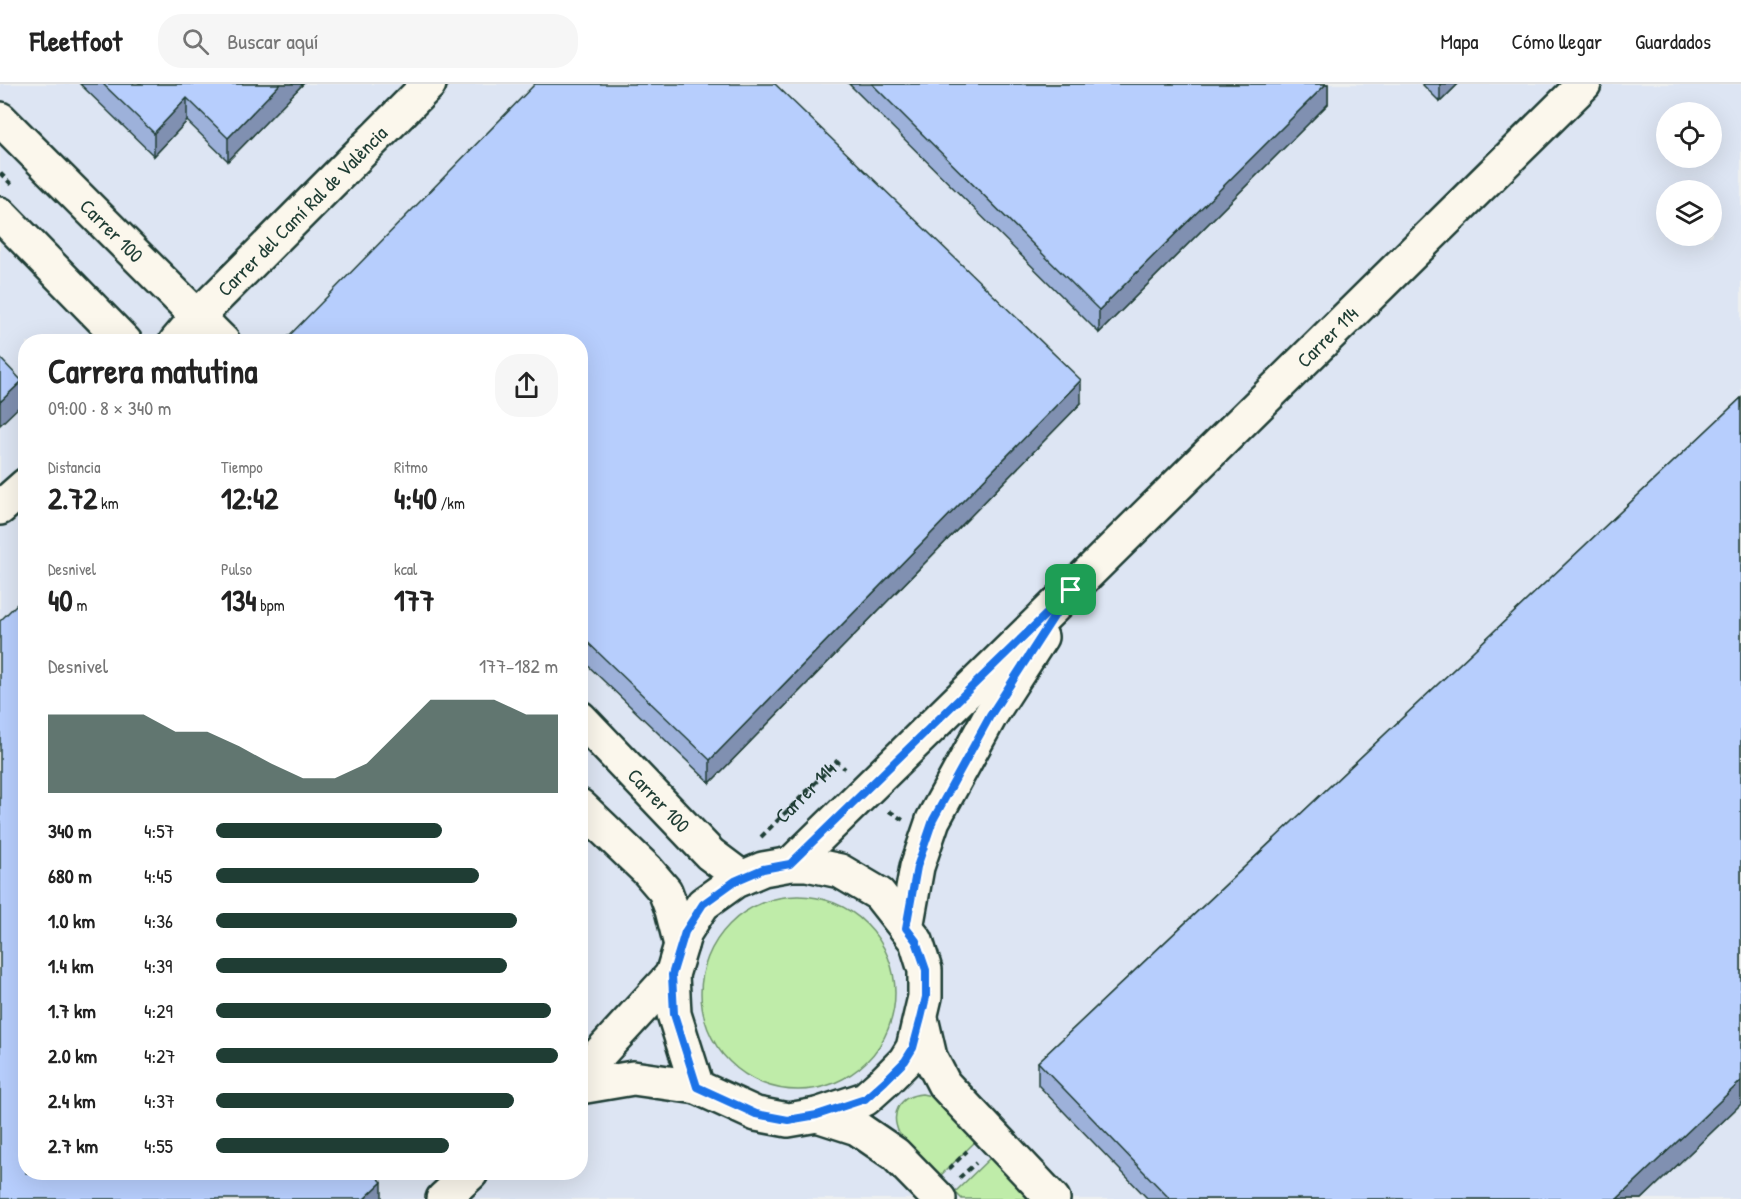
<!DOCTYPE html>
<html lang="es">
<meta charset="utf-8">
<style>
body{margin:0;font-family:"Patrick Hand",sans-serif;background:#f6f6f6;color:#222;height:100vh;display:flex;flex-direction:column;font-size:22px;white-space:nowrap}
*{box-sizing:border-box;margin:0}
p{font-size:20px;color:#767676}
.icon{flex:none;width:33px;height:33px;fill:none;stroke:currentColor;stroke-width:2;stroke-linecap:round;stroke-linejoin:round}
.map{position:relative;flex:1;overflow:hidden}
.panel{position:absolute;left:18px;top:250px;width:570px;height:846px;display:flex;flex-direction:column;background:#fff;border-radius:24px;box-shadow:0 6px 24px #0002}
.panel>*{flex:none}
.fabs{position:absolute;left:1656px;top:18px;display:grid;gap:12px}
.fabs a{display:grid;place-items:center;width:66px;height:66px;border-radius:50%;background:#fff;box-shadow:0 6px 24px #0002;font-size:30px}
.pin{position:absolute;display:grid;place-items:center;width:51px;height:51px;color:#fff;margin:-26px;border-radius:12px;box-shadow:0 3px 9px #0006}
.round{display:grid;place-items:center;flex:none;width:63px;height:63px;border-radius:24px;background:#f6f6f6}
.headline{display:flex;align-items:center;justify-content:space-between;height:102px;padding:0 30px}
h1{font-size:33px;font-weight:700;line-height:45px}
.figures{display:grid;grid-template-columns:repeat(3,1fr);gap:9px;height:102px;padding:6px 30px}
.figures div{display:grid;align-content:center}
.figures b{font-size:30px;font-weight:700}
.figures small{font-size:16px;font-weight:400}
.figures p{font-size:16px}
.chart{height:168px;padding:12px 30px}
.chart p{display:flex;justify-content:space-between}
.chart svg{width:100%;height:108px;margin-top:6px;fill:#1f3d34;opacity:.7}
ul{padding:0 30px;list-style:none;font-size:20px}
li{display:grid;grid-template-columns:96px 72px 1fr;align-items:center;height:45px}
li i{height:15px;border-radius:8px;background:#1f3d34}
header{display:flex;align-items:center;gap:36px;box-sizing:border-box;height:84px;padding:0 30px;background:#fff;border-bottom:2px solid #e0e0e0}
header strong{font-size:28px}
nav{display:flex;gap:33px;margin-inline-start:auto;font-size:21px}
.search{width:420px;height:54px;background:#f6f6f6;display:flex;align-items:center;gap:15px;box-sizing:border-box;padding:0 21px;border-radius:24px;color:#767676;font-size:22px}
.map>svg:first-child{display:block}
.built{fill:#dde5f3;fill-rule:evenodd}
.green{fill:#bfeca9;stroke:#6f946e;stroke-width:1.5}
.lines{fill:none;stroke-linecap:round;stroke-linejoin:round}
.minor-casing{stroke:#1f3d34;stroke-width:38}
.path{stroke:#1f3d34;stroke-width:4;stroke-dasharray:6 4.5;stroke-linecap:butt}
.minor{stroke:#fbf7ec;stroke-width:33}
.wall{fill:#9db1da;stroke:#1f3d34;stroke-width:1.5}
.shaded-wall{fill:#8090b1;stroke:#1f3d34;stroke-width:1.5}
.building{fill:#b7cefd;stroke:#1f3d34;stroke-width:1.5}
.route-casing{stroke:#fff;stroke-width:12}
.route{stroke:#1a73e8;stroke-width:8}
.labels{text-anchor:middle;stroke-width:6;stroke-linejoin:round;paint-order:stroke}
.street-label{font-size:20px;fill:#1f3d34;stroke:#fbf7ec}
</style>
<header>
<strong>Fleetfoot</strong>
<div class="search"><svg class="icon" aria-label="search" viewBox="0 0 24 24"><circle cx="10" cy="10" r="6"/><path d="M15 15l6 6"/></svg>Buscar aquí</div>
<nav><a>Mapa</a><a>Cómo llegar</a><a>Guardados</a></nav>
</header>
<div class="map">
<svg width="1741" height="1115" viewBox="0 0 1741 1115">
<rect width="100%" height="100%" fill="#edefef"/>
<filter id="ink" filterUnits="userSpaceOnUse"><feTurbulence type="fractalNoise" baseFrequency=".0167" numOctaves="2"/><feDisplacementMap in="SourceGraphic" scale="12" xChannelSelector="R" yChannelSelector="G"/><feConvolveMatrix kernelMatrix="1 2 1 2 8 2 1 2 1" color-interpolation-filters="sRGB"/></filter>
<g filter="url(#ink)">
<path class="built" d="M0 0H1741V1115H0ZM1666 28H1712V74H1666ZM1666 106H1712V152H1666ZM26 258H580V1089H26Z"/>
<path class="green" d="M701 909a97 97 0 1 1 194 0a97 97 0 1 1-194 0Z
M922 1010 931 1012 975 1058 940 1092 899 1049C890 1029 899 1012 922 1010Z
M990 1074 1030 1115H962L955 1108Z"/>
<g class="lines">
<defs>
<g id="minor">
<path id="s2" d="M0 35 223 258"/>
<path d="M0 130 125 258"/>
<path id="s3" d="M176 258 198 232 429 0"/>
<path d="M0 424 26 401"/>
<path id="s4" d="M580 634 710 770 742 794"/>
<path d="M580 722 647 786 665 807 672 826 681 861"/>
<path id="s5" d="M791 780 1071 506 1584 0"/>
<path d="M791 780H807L840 787 879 810 916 857 925 886V913L913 964 905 977 885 997 865 1015 817 1031 788 1036 756 1030 697 1003 674 930 672 891 685 848 703 820 735 797 763 785Z"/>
<path d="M906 844 917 783 933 736 990 632 1041 553"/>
<path d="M921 934 930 973 944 1000 1053 1115"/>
<path d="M580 991 672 891"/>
<path d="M580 1003 633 994 697 1003"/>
<path d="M817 1031 857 1044 895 1070 939 1115"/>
<path d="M443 1115 471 1089"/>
</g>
</defs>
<use href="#minor" class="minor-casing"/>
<g class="path">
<path d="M0 89 12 101"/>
<path d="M889 727 903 736"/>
<path id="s1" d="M761 753 837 677 845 685"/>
<path d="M949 1085 967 1067"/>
<path d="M959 1094 976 1079"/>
</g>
<use href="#minor" class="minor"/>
</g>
<path class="wall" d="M80 0H303L228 77 187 37 154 72Z
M849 0H1328V20L1099 249Z
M1422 0H1458L1440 18Z
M580 258 1081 319 710 699 580 574Z
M1741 314V1020L1642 1115H1148L1038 1001V978Z"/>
<path class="shaded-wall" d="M280 0H303L228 77V54Z
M1326 0H1328V20L1099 249V226Z
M1440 0H1458L1440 18Z
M187 14V37L154 72V49Z
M1081 296V319L710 699V676Z
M22 297V320L0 341V318Z
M1741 997V1020L1642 1115H1617Z
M382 1098V1115H364Z"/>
<path class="building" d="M103 0H280L228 54 187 14 154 49Z
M535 0H775L1081 296 710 676 580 551V258H283Z
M872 0H1326L1099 226Z
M0 274 22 297 0 318Z
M1741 314V997L1617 1115H1170L1038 978Z
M26 511V1089H373L382 1098 364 1115H0V537Z"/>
</g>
<g class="lines" filter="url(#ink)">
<defs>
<path id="route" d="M1071 506 990 632 933 736 917 783 906 844 916 857 926 886V913L921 934 913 964 905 977 885 997 865 1015 817 1031 788 1036 756 1030 697 1003 674 930 672 891 685 848 703 820 735 797 763 785 790 780Z"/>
</defs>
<use href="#route" class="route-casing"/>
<use href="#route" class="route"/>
</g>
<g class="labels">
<g class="street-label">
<text dy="7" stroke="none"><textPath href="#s3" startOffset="182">Carrer del Camí Ral de València</textPath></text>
<text dy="7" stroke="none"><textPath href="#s2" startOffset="158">Carrer 100</textPath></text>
<text dy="7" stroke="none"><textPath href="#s5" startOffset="752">Carrer 114</textPath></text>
<text dy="7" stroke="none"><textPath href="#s1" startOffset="63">Carrer 114</textPath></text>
<text dy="7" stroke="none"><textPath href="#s4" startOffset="114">Carrer 100</textPath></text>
</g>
</g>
</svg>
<div class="fabs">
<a><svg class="icon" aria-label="locate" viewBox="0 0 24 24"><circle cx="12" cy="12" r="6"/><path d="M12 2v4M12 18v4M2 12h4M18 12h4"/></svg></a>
<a><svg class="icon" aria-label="layers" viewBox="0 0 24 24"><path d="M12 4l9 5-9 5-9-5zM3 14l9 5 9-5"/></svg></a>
</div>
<div class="pin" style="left:1071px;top:506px;background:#1e9e55"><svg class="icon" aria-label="arrive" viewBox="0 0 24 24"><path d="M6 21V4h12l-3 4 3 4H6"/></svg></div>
<section class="panel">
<div class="headline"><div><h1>Carrera matutina</h1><p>09:00 · 8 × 340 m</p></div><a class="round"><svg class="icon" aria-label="share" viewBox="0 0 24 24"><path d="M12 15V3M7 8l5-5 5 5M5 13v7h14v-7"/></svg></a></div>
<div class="figures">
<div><p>Distancia</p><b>2.72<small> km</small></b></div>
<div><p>Tiempo</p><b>12:42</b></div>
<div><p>Ritmo</p><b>4:40<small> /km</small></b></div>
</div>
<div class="figures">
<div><p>Desnivel</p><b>40<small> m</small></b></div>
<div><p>Pulso</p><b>134<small> bpm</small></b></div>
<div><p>kcal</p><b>177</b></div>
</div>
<div class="chart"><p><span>Desnivel</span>177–182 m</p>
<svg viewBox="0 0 160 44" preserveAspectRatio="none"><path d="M0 44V12L10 12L20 12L30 12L40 19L50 19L60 25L70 32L80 38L90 38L100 32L110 19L120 6L130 6L140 6L150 12L160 12V44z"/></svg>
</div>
<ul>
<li><b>340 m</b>4:57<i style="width:66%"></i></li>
<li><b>680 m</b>4:45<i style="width:77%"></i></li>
<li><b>1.0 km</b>4:36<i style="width:88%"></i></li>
<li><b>1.4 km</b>4:39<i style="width:85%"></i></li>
<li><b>1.7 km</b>4:29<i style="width:98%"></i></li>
<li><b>2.0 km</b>4:27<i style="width:100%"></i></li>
<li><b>2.4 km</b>4:37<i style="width:87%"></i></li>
<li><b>2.7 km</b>4:55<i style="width:68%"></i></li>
</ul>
</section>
</div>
